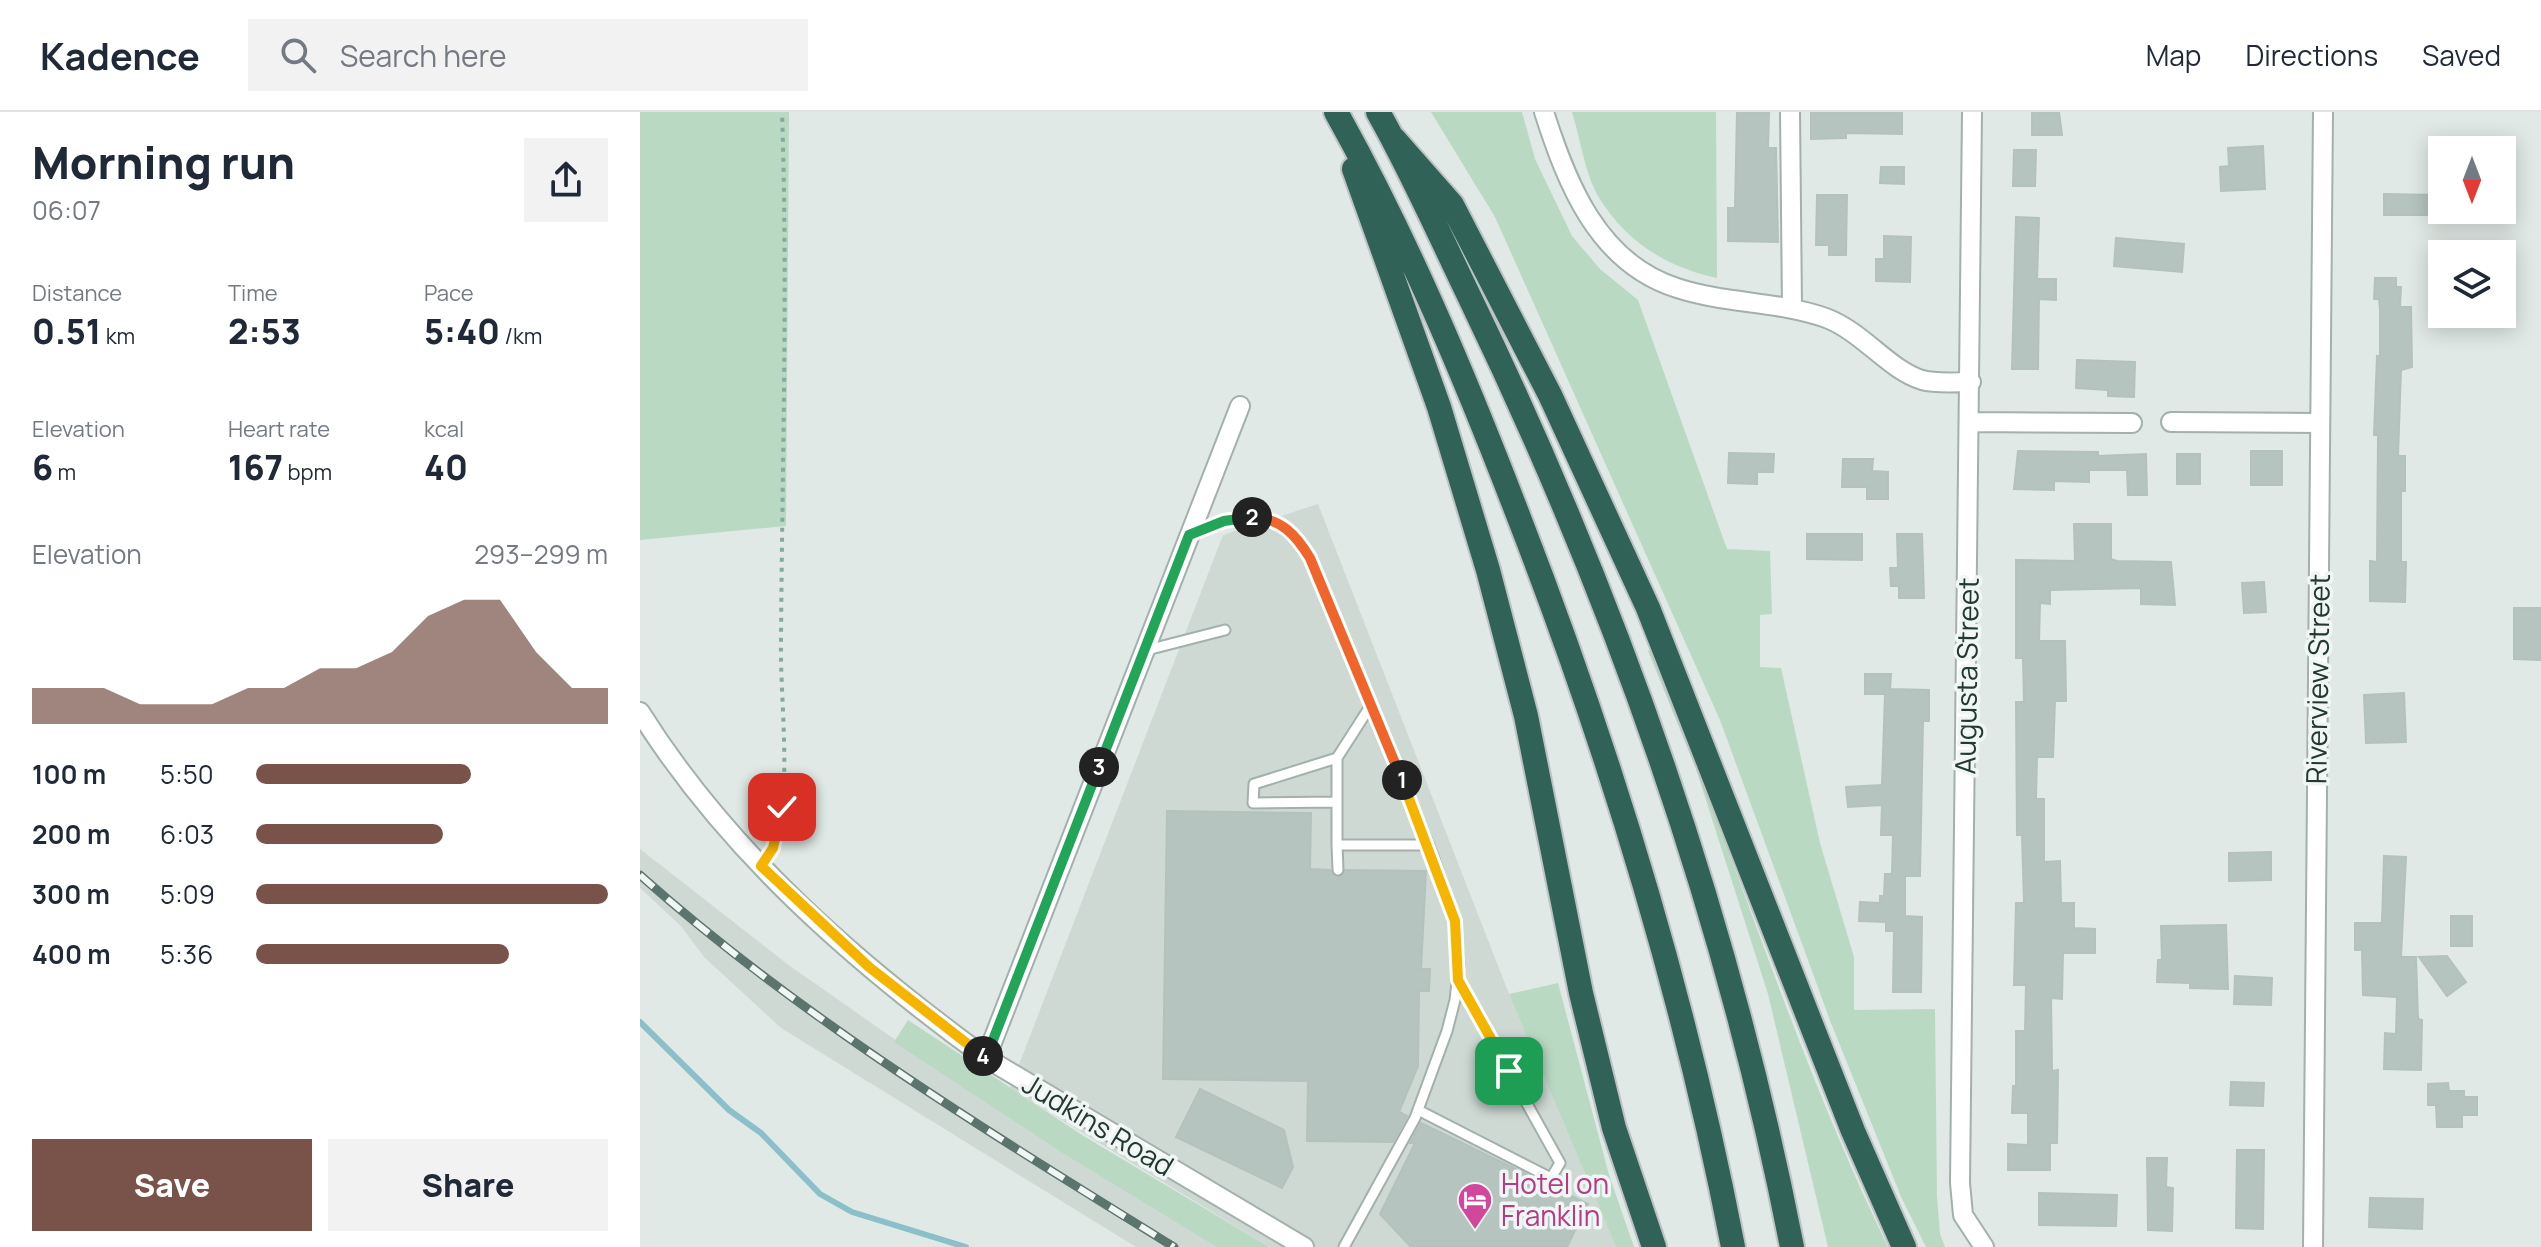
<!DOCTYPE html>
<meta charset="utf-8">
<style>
body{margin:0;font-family:Manrope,sans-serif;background:#f2f2f3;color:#1f2937;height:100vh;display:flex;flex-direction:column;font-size:30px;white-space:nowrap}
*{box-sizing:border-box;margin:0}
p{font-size:26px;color:#747a83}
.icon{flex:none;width:44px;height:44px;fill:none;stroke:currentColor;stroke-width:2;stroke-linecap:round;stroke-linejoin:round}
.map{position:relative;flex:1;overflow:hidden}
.sheet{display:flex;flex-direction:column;background:#fff;width:640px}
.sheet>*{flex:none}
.needle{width:52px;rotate:180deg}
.tools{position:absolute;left:1788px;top:24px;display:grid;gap:16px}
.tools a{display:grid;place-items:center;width:88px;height:88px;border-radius:0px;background:#fff;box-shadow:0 4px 20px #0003;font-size:40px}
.pin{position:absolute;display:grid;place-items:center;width:68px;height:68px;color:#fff;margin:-34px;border-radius:16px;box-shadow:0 4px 12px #0006}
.km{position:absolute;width:40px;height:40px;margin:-20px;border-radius:50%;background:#222;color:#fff;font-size:22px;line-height:40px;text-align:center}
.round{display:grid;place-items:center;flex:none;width:84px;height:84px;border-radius:0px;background:#f2f2f3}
.head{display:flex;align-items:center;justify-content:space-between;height:136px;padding:0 32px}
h1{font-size:44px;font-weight:800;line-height:60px}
.stats{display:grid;grid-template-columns:repeat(3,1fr);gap:12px;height:136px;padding:8px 32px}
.stats div{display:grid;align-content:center}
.stats b{font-size:34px;font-weight:800}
.stats small{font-size:22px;font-weight:400}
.stats p{font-size:22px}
.chart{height:224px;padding:16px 32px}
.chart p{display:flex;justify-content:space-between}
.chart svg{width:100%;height:144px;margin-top:8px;fill:#79524a;opacity:.7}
.action{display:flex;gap:16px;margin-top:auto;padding:16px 32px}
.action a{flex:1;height:92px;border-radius:0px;background:#79524a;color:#fff;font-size:32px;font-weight:800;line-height:92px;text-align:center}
.action a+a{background:#f2f2f3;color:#1f2937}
ul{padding:0 32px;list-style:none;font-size:26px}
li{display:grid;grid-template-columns:128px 96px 1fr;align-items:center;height:60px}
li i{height:20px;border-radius:10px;background:#79524a}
header{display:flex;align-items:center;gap:48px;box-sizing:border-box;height:112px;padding:0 40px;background:#fff;border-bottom:2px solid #e0e1e3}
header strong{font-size:38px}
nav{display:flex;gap:44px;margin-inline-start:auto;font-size:28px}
.search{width:560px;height:72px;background:#f2f2f3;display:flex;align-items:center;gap:20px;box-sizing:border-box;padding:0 28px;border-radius:0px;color:#747a83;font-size:30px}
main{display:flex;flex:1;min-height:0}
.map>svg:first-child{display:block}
.built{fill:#ced9d4}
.green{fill:#bad9c3}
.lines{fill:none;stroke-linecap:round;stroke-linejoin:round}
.stream{stroke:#8bc0ca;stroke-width:6}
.building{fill:#b5c4be;stroke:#b3c2bc;stroke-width:2}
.lane-casing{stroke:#a3b0ac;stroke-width:13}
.street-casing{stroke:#a3b0ac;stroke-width:22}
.highway-casing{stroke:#bdc3c2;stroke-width:28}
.path{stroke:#82aa9e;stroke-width:4;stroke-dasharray:4 6;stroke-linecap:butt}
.lane{stroke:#fff;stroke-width:9}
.street{stroke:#fff;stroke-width:18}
.highway{stroke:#306258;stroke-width:24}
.rail-casing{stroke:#5c746e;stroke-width:9}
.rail{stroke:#f0f6f3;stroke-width:6;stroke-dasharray:18;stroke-linecap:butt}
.split-1-casing{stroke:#fff;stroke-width:16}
.split-2-casing{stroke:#fff;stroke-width:16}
.split-3-casing{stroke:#fff;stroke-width:16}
.split-4-casing{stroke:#fff;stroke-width:16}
.split-5-casing{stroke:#fff;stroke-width:16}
.split-1{stroke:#f5b400;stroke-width:10}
.split-2{stroke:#f0652b;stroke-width:10}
.split-3{stroke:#22a559;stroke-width:10}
.split-4{stroke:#22a559;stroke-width:10}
.split-5{stroke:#f5b400;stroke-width:10}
.labels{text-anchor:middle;stroke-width:7;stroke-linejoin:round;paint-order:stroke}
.street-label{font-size:28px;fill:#223832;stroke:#f0f6f3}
.hotel-label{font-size:28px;fill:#b23c85;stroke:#f0f6f3;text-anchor:start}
</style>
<header>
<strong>Kadence</strong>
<div class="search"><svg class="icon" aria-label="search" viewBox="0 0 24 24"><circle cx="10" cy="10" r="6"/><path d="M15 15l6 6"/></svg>Search here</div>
<nav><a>Map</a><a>Directions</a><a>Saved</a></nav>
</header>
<main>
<section class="sheet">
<div class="head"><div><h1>Morning run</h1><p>06:07</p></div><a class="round"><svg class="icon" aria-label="share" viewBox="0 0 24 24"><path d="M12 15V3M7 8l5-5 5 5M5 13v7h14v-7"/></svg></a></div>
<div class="stats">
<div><p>Distance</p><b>0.51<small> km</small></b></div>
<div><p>Time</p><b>2:53</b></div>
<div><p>Pace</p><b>5:40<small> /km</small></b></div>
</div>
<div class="stats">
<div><p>Elevation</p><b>6<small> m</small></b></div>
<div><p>Heart rate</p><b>167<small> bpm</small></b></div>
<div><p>kcal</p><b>40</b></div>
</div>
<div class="chart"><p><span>Elevation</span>293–299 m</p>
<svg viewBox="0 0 160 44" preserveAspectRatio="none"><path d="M0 44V33L10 33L20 33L30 38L40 38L50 38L60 33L70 33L80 27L90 27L100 22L110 11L120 6L130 6L140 22L150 33L160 33V44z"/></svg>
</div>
<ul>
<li><b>100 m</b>5:50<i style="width:61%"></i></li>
<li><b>200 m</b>6:03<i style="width:53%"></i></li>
<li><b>300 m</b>5:09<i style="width:100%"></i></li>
<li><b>400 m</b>5:36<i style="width:72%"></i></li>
</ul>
<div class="action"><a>Save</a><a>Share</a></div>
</section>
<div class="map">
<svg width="1901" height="1135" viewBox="0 0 1901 1135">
<rect width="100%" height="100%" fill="#e0e9e5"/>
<path class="built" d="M678 392 869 882 976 1135H629L370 976 583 423Z
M0 737 150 854 280 945 579 1135H496L141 916 64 845 41 814 0 776Z"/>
<path class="green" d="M0 0H149L146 414 0 428Z
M791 0H882L895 47 932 124 960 157 998 188 1087 437 1130 439 1132 502 1120 503V555L1141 556 1180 731 1214 845V898L1295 897 1297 1084 1300 1122 1305 1135H1286L1262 1087 1191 911 1080 608 855 105Z
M932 0H1076L1077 166C1026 155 986 130 958 84 945 61 940 26 932 0Z
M1011 538C1092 734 1155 944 1248 1135H1188L1128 882 1056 657 1008 539Z
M918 871 969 1063 994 1135H976L869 882Z
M268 908 442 1023 629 1135H577L421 1040 254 930Z"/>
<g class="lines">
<path class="stream" d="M0 910 89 998 121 1021 180 1082 212 1100 326 1135"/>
</g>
<path class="building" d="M1097 0H1129L1128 36H1136L1138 130 1088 129V96H1095Z
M1171 0H1262V22L1206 21V26L1171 27Z
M1392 0H1419L1422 23H1392Z
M1623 34 1625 77 1581 79 1580 55 1589 54 1588 36Z
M1374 38H1396L1395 74H1373Z
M1241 55H1264V72L1240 71Z
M1744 82 1798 83 1797 103H1744Z
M1177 83H1207L1206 143H1189V133H1176Z
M1376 105 1399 106 1397 167H1416V188L1399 187 1398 257H1372Z
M1244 124 1271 125 1270 170 1236 169V147H1244Z
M1476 126 1544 132 1542 160 1474 154Z
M1735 166H1756V175H1761L1760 195H1771L1772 255 1761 258 1758 344H1765V379H1761V450H1766L1765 490 1730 489V449L1737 450 1738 323H1734L1737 244H1740V198L1739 187H1734Z
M1437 248 1495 250 1494 285 1468 284V278L1436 276Z
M1378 339 1458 340V344L1506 342 1507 383H1488L1487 358H1449V370L1414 369V378L1374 377Z
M1611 339H1642V373H1611Z
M1089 341 1134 342 1133 360H1117V372L1088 371Z
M1537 342H1560V372H1537Z
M1203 347H1233L1232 359 1248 360V387H1227V375H1202Z
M1434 412H1471V447L1477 449 1531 450 1535 493 1501 492V476L1410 478V492L1400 491 1399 529H1425L1426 589H1415L1413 645H1397L1396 687H1404V750L1420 749 1421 791H1434V816L1455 817V841H1423L1422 887 1411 886 1412 959 1418 958 1417 1031H1410V1058H1368V1032L1388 1033V1001H1372L1373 974H1376V919H1385L1386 873H1374L1376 791H1384L1382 723H1377L1376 590H1384L1383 546H1376V448L1435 449Z
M1167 422H1222V448L1167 447Z
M1257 422H1282L1284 486H1259V474H1251L1250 456H1258Z
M1624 470 1626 500 1604 501 1602 471Z
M1874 496H1901V548L1874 547Z
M1225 562H1251L1250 577 1289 578V609H1283L1280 764H1265V804L1282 805 1281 880H1253L1254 819H1246V810L1219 809 1220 790 1240 791V784H1244L1245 762H1252L1253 723H1241L1242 693 1208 695 1206 675 1242 673 1245 582H1225Z
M1764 581 1766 630 1726 631 1724 583Z
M527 699 671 701 670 757 690 758 698 765 705 758 786 759 781 857H790L789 879H779L778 954 759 1000 767 1004 753 1030 667 1029 668 969 523 967Z
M1631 740V768L1589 769V741Z
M1744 744 1766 745 1761 845H1776L1778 907 1782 908 1781 958 1744 957 1745 921 1756 922 1757 885 1723 883 1722 838H1715V811H1742Z
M1811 804H1832V834H1811Z
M1586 813 1588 877 1550 876V871L1517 870 1518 848H1522L1521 814Z
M1807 844 1826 870 1807 884 1779 845Z
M1595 864 1632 866 1631 893 1594 892Z
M1591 970 1624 971 1623 994 1590 993Z
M1808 971 1809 979H1824V985H1837V1003H1822V1015H1797L1796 993H1788V972Z
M560 977 644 1018 653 1055 642 1076 536 1025Z
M781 1011 948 1092 927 1135H771L740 1102 775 1031H770Z
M1597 1038H1624L1623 1117 1596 1116Z
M1507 1046H1527L1526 1075 1533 1076 1532 1119 1508 1118Z
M1399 1081 1477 1083 1476 1114 1399 1113Z
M1730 1086 1783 1087 1782 1117 1729 1115Z"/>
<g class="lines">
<defs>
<path id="lane" d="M552 422C618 388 652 406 681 470L793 744 815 809 819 852 815 888 807 919 775 1006 704 1135
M507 538 585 518
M731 593 697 646V733H789
M697 646 614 672 613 691 697 690
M697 733 698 758
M778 998 911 1066 920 1051 818 868"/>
<path id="street" d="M904 0C927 72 958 151 1037 176 1086 192 1138 189 1186 206 1223 220 1249 258 1282 268 1297 272 1315 270 1331 270
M1150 0 1152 196
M1332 0 1320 1071 1323 1103 1344 1135
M1330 310 1492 311
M1531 310 1680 311
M0 600C87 739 214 850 346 946L664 1135
M346 946 600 294
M1673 1135 1683 0"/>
<path id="highway" d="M696 0C768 129 825 265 878 403 970 640 1045 885 1093 1135
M738 0C772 60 800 124 830 186 975 486 1088 807 1152 1135
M754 27 812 93 910 283 1008 496 1213 1019 1264 1135
M714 57 799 295 848 458 886 604 941 881 974 1016 1014 1135"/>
</defs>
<use href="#lane" class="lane-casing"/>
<use href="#street" class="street-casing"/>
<use href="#highway" class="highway-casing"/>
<path class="path" d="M131 738C154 693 140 588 141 534 142 356 148 178 142 0"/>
<use href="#lane" class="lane"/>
<use href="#street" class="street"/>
<use href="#highway" class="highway"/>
<defs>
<path id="rail" d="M0 763C163 908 349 1020 534 1135"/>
</defs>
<use href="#rail" class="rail-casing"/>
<use href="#rail" class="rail"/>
</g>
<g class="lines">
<defs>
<path id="split-1" d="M762 668 815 809 818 868 869 959"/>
<path id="split-2" d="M612 405C641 406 656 423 670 446L762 668"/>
<path id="split-3" d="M459 655 549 423 584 409 612 405"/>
<path id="split-4" d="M343 944 346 946 459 655"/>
<path id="split-5" d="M142 695 133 736 121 754 229 855 343 944"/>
</defs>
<use href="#split-1" class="split-1-casing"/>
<use href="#split-2" class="split-2-casing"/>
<use href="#split-3" class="split-3-casing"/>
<use href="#split-4" class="split-4-casing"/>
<use href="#split-5" class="split-5-casing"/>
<use href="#split-1" class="split-1"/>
<use href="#split-2" class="split-2"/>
<use href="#split-3" class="split-3"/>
<use href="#split-4" class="split-4"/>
<use href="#split-5" class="split-5"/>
</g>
<defs>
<symbol id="hotel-pin" viewBox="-11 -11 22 30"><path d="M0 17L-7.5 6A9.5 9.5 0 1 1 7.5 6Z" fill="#d1479c" stroke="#f0f6f3"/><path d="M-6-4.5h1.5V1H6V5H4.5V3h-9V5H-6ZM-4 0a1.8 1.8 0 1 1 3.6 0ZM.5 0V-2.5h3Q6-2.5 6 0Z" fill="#fff"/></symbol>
</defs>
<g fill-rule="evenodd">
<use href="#hotel-pin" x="815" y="1068" width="40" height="54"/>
</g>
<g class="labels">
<g class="street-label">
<text transform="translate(1327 564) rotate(-89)" y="10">Augusta Street</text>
<text transform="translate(1678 567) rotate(-89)" y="10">Riverview Street</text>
<text transform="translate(458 1013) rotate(31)" y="10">Judkins Road</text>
</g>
<g class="hotel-label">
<text x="861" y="1082">Hotel on<tspan x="861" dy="32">Franklin</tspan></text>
</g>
</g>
</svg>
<div class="tools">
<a><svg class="needle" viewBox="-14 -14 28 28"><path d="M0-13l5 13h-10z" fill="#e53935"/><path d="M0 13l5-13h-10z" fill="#747a83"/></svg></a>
<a><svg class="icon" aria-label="layers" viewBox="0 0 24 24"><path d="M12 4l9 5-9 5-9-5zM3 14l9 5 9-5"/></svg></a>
</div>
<div class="pin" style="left:869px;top:959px;background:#1e9e55"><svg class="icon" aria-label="arrive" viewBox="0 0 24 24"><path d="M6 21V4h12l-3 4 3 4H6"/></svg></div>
<div class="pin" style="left:142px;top:695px;background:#d93025"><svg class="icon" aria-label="check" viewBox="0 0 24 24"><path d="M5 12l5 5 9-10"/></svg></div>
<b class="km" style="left:762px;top:668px">1</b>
<b class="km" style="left:612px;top:405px">2</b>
<b class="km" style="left:459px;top:655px">3</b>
<b class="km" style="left:343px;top:944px">4</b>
</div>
</main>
